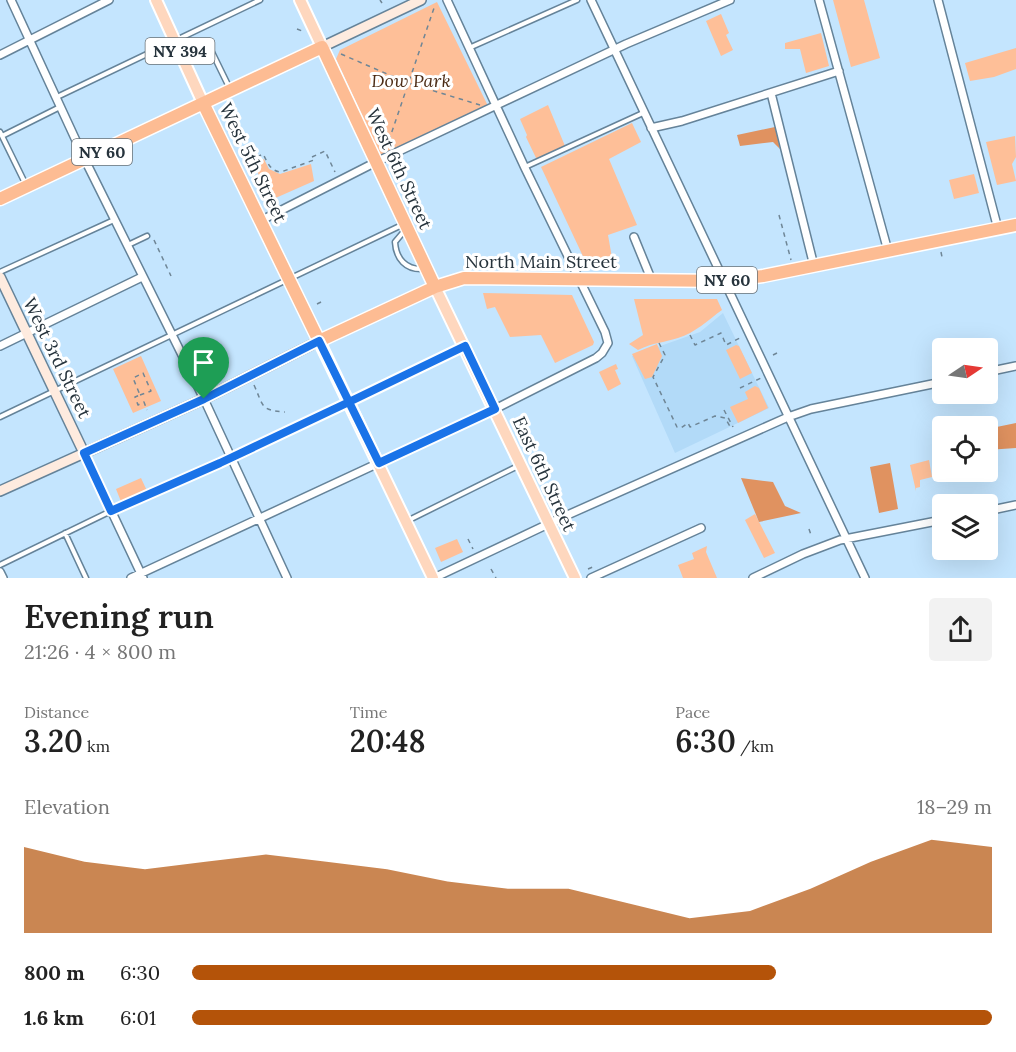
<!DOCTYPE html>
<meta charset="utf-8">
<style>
body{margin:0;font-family:Lora,serif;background:#f2f2f2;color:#222;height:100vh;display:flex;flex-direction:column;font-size:22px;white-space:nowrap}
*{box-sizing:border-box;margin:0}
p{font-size:20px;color:#767676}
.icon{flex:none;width:33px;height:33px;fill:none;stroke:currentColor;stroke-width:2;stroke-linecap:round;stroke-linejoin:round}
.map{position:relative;height:578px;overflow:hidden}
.drawer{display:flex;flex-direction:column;background:#fff;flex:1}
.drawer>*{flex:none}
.needle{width:39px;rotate:77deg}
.buttons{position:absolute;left:932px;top:338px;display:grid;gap:12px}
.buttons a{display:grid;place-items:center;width:66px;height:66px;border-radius:6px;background:#fff;box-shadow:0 6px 24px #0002;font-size:30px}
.pin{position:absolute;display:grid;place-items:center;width:51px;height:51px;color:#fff;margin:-62px -26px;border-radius:50% 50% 50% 0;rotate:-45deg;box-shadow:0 0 6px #0007}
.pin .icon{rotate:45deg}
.round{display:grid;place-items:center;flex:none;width:63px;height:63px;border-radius:6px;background:#f2f2f2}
.headline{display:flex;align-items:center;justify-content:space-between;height:102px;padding:0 24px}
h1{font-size:33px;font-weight:600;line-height:45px}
.metrics{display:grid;grid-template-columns:repeat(3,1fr);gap:9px;height:102px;padding:6px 24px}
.metrics div{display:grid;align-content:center}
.metrics b{font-size:30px;font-weight:600}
.metrics small{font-size:16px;font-weight:400}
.metrics p{font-size:16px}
.chart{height:168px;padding:12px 24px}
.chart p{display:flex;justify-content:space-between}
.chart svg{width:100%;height:108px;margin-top:6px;fill:#b45309;opacity:.7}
ul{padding:0 24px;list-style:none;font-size:20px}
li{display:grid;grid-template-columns:96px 72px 1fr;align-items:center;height:45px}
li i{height:15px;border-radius:8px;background:#b45309}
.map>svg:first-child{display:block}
.built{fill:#b2daf8}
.green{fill:#febf98}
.forest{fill:#e09260}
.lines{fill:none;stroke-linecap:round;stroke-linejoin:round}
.lane-casing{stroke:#658399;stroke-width:7}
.street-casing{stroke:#658399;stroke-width:10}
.secondary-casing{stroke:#658399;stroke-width:12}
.primary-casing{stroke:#fff;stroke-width:14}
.highway-casing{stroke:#fff;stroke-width:15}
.path{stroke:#6f8696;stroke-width:1.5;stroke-dasharray:4.5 4.5;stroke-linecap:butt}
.lane{stroke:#fff;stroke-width:4}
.street{stroke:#fff;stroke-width:7}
.secondary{stroke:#feebdf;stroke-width:9}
.primary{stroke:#fed7be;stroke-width:10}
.highway{stroke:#fdbc93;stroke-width:12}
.route-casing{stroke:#fff;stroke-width:12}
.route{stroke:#1a73e8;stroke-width:8}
.labels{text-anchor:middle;stroke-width:6;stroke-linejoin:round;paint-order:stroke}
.shield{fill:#fff;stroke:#677076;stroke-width:1.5}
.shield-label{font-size:16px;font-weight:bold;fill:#26333c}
.park-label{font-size:18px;font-style:italic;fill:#4c2c16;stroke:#fff}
.street-label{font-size:18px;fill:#26333c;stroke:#fff}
</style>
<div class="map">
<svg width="1016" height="578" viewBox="0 0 1016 578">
<rect width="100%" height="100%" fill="#c4e5fe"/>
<path class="built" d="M723 313 769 408 675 453 632 356 700 332Z"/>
<path class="green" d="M833 0H864L880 58 851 67Z
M437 2 488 106 381 156 336 59 340 50Z
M721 14 729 33 726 35 733 50 721 56 706 21Z
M821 33 829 66 806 73 800 49H785V43Z
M1016 48V69L994 77 970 81 965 63Z
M548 105 565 146 537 160 526 137 527 135 520 119Z
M632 123 641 142 609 159 637 225 608 235 614 269H589L541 167Z
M1015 136 1016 157 1012 164 1016 181 997 185 986 142Z
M264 159 269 169 280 174 311 164 314 181 271 200 254 165Z
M974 174 979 193 954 199 949 180Z
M483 293 572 295 594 342 593 345 555 363 541 335 510 337 495 307 487 309Z
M634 299H717L722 310C708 320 695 333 678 338 663 343 654 342 638 350L629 344 643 335Z
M657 344 662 356 652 377 645 379 632 354Z
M736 345 739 346 752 373 740 379 726 350Z
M141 356 161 401 133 413 113 369Z
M616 364 618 369 615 370 621 384 608 391 599 372Z
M755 386 759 388 768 408 738 423 730 407 748 399 745 392Z
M929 460 932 477 920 480V487L916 488V491L910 465Z
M141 478 148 493 122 504 116 489Z
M755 514 775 553 764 558 745 520Z
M457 539 463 552 441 562 435 548Z
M707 546 706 552 717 578H683L678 565 694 559 692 553Z"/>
<path class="forest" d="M775 127 780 149 773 142 740 146 737 135Z
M1016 423V448L987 450V429Z
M890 463 898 509 879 513 870 467Z
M741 478 773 482 785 506 801 513 759 522Z"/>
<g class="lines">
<defs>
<path id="lane" d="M469 48 577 0
M181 52 199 44H208L230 89
M57 97 260 0
M0 132 26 185
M2 136 60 107
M525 167 643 113
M406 229 395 242C396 259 406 270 423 269
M128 245 147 236
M0 272 114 220
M0 417 404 224
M407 521 518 466
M65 533 86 578
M0 565 111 511 243 453 463 347"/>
<path id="street" d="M11 0 85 160 204 399 287 578
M591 0 865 578
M819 0 888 251
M938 0 998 229
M0 55 109 0
M771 93 814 266
M651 128 682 121 839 71
M260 221 376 162 626 44 730 0
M634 237 652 281
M0 346 142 277
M987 372 1016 366
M84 453 143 578
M987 511 1016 505
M0 572 3 578
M131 578 495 409 596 358 602 353 608 343 605 332 525 168 447 0
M434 578 563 517 788 417 811 409 942 382
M591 578 701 528
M753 578 803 554 840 540 942 520"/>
<path id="secondary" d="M322 47 421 0
M0 277 84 453
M0 491 204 399 319 341"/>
<path id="primary" d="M156 0 203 103
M300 0 322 47
M435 287 575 578
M319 341 433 578"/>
<path id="highway" d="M203 103 319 341 435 287 464 278 723 281 763 276 1016 225
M0 199 322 47 435 287"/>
</defs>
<use href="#lane" class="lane-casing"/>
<use href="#street" class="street-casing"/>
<use href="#secondary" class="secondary-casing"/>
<use href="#primary" class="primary-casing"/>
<use href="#highway" class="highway-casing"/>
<path class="path" d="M380 0 382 3
M297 29 302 31
M341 54 408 83 480 105
M386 149 434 8
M312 157 325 151 335 172
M249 161 263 154C268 163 270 171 281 172L314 160
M779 215 791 260
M154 240 171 276
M941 252 942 257
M317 304 325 300
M690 335 695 345 721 333 726 345 742 337
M659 343 665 355 653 377 677 427 681 428 688 423 690 427 715 416 725 418 731 428
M773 355 777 353
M254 385C264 407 260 410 285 412
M740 388 761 378
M140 395 151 391 143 373 133 378 140 395 135 397 138 405 144 402 147 410
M724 410 733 427
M809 529 811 535
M468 539 473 549
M491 569 496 578
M588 569 595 566"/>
<use href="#lane" class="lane"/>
<use href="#street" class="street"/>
<use href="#secondary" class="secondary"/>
<use href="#primary" class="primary"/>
<use href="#highway" class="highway"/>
</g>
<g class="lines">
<defs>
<path id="route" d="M204 399 84 453 111 511 220 463 349 402 379 463 495 409 465 346 349 402 319 341 204 399"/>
</defs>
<use href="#route" class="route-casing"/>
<use href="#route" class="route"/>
</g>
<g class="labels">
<g class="shield">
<rect x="145.5" y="38" width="69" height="26" rx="4.5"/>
<rect x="72" y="139" width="60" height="26" rx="4.5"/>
<rect x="697" y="267" width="60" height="26" rx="4.5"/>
</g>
<g class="shield-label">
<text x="180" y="57">NY 394</text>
<text x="102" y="158">NY 60</text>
<text x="727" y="286">NY 60</text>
</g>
<g class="park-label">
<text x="411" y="87">Dow Park</text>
</g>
<g class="street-label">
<text transform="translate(253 163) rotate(64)" y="6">West 5th Street</text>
<text transform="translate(399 169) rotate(65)" y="6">West 6th Street</text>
<text x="541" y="268">North Main Street</text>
<text transform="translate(57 358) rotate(64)" y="6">West 3rd Street</text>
<text transform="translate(544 474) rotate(65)" y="6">East 6th Street</text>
</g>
</g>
</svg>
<div class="buttons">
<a><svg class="needle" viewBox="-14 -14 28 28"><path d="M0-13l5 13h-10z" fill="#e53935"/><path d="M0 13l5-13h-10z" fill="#767676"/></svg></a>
<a><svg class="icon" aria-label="locate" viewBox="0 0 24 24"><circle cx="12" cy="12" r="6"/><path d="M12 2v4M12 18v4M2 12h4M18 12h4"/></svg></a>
<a><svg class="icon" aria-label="layers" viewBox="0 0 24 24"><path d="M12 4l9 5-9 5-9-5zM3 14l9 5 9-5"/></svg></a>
</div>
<div class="pin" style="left:204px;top:399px;background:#1e9e55"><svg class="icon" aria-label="arrive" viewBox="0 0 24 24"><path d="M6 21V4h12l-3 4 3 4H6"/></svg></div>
</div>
<section class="drawer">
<div class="headline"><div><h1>Evening run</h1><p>21:26 · 4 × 800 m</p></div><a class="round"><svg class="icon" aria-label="share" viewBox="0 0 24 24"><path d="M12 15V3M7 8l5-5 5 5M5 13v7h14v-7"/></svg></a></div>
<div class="metrics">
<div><p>Distance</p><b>3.20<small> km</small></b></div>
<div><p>Time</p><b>20:48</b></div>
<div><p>Pace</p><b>6:30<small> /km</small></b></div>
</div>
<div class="chart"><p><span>Elevation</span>18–29 m</p>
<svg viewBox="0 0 160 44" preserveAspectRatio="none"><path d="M0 44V9L10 15L20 18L30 15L40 12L50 15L60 18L70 23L80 26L90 26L100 32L110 38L120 35L130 26L140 15L150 6L160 9V44z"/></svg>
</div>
<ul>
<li><b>800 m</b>6:30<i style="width:73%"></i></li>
<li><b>1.6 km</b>6:01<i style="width:100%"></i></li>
</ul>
</section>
